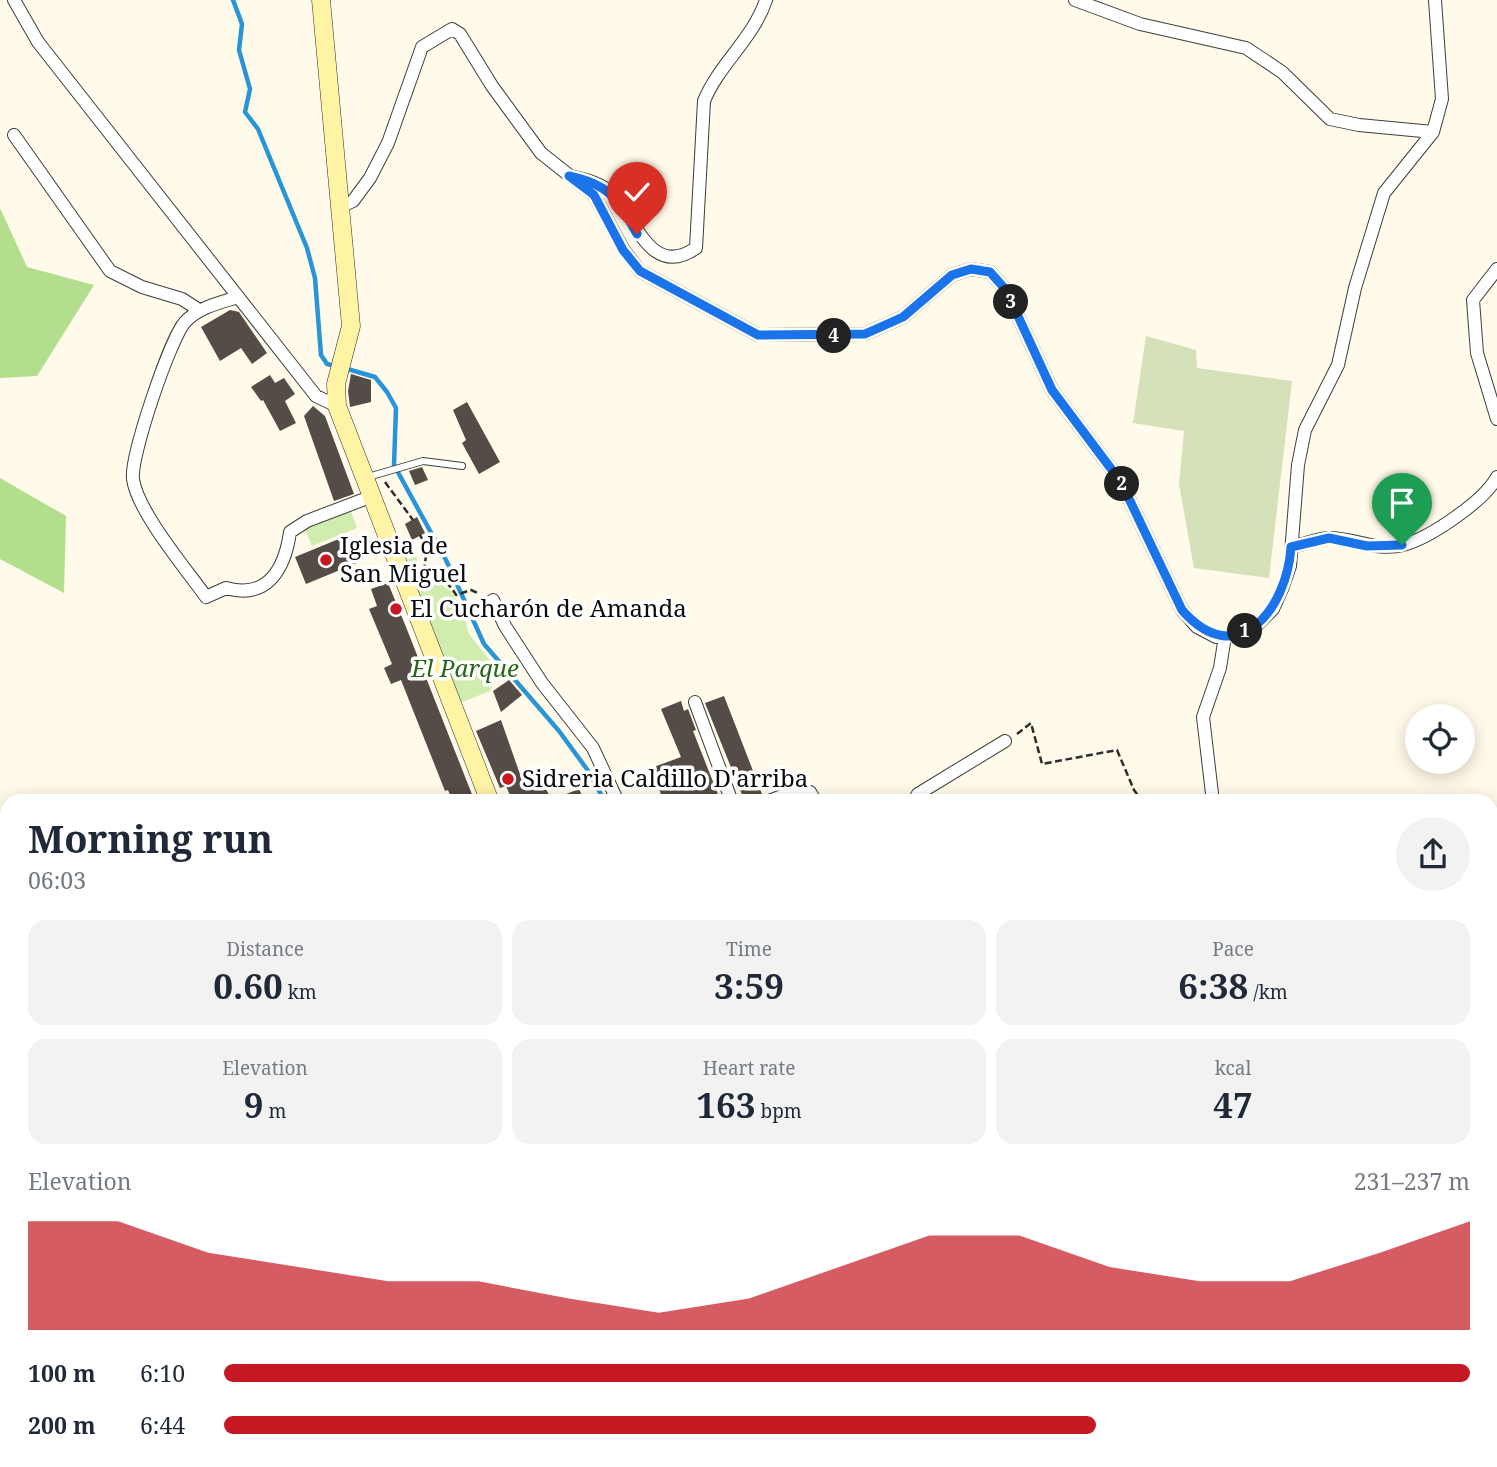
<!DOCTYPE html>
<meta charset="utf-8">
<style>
body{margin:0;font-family:"Noto Serif",serif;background:#f2f2f3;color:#1f2937;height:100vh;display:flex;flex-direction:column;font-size:26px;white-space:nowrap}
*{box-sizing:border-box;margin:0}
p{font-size:23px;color:#747a83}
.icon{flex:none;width:38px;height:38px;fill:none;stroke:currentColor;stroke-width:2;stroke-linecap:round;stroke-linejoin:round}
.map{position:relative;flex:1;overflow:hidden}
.side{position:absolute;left:0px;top:794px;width:1498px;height:674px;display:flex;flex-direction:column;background:#fff;border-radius:21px 21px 0 0;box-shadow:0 4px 18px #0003}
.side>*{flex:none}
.controls{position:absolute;left:1405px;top:704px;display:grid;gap:14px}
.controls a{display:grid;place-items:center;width:70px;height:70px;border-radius:50%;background:#fff;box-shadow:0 4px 18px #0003;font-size:35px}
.pin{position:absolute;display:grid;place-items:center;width:60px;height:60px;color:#fff;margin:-72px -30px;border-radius:50% 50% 50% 0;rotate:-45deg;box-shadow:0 0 7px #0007}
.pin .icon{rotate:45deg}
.km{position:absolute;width:35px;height:35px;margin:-18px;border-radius:50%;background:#222;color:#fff;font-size:19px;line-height:35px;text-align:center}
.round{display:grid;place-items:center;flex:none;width:74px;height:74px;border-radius:37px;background:#f2f2f3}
.head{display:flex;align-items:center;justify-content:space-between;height:119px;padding:0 28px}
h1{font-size:38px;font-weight:700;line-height:52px}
.stats{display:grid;grid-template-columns:repeat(3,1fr);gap:10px;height:119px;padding:7px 28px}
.stats div{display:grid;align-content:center;border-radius:18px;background:#f2f2f3;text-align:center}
.stats b{font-size:35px;font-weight:700}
.stats small{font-size:19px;font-weight:400}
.stats p{font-size:19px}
.chart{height:196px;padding:14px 28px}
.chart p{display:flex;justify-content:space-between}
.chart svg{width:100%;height:126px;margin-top:7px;fill:#c61822;opacity:.7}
ul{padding:0 28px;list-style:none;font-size:23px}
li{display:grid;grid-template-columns:112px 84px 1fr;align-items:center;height:52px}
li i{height:18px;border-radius:9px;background:#c61822}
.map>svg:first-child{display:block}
.green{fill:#d0ecaf}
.forest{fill:#b3de8d}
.cemetery{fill:#d5e2b9}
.pitch{fill:#e2f3c2}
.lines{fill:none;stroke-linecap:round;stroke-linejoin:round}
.stream{stroke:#2995d9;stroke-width:4.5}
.building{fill:#544c46}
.lane-casing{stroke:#3e3e3e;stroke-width:8}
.street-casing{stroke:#3e3e3e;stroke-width:14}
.secondary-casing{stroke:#2d2d2d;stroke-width:19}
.path{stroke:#2d2d2d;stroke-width:2.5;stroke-dasharray:7 3.5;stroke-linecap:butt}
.lane{stroke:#fff;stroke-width:6}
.street{stroke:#fff;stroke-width:12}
.secondary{stroke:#fff4a4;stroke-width:18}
.route-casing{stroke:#fff;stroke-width:14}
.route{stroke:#1a73e8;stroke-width:9}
.poi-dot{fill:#c61822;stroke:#fff;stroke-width:2.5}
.labels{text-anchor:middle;stroke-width:7;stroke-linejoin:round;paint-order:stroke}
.poi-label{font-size:24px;fill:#0b0b0b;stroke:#fff;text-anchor:start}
.park-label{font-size:24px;font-style:italic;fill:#286717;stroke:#fff}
</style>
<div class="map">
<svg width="1497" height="1467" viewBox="0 0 1497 1467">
<rect width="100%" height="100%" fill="#fffae9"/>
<path class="green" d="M350 509 357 528 312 546 304 527Z
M416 556 420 568 452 592 464 615 469 634 499 672 490 691 452 706 397 564Z"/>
<path class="forest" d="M0 208 27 267 94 285 37 376 0 378Z
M0 478 66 516 64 593 0 559Z
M0 1070 7 1071V1116H0Z"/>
<path class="cemetery" d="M1146 336 1196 350 1197 368 1292 381 1269 578 1194 568 1179 484 1184 431 1133 423Z"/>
<path class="pitch" d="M0 974 7 976V1021L0 1020Z"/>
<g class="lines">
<path class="stream" d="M233 0 242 24 239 50 250 89 245 112 258 129 307 248 315 278 321 355 327 364 335 366
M344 368 375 377 387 392 396 408 394 465 446 560 484 644 559 731 589 772 605 802
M1368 1461 1387 1467"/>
</g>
<path class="building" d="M230 310 239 312 267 353 252 364 241 348 220 361 201 327Z
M351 374 371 380V402L350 407 348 391Z
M270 375 275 383 284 378 295 394 285 401 296 423 280 431 263 400 261 401 251 387Z
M467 402 500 462 479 474 462 443 466 440 453 410Z
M313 406 325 416 354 494 334 501 304 416Z
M422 467 428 480 415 485 409 471Z
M417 517 425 533 412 540 405 524Z
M346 536 357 563 306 584 295 557Z
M388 583 406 627 475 802H453L448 790 445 791 401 680 391 684 384 668 392 664 369 609 377 606 371 589Z
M509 680 522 695 501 712 493 691Z
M724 696 762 794 757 802H745L705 703Z
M681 701 684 711 688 709 696 730 693 731 721 802H664L651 768 681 757 661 709Z
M501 720 522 780 539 772 551 800 579 789 585 802H513L506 786 500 788 476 731Z"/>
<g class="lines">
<defs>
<path id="lane" d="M368 477 423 461 462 466"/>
<path id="street" d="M14 0 38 42 316 396 337 406
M1075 0 1140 24 1246 48 1282 72 1330 119 1359 125 1433 132
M14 135 110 271 142 287 182 299 199 310
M573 177C589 180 606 185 616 198 637 224 653 278 696 248L704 101C719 64 753 39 766 0
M342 206 353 201 370 178 388 143 422 47 452 29 460 34 492 86 541 153 594 195 623 249 640 271 758 335 865 334 903 317 952 275 971 269 990 272 1006 290 1052 390 1121 482 1182 610 1197 627 1216 637 1236 635 1256 626 1273 609 1282 589 1290 566 1298 465 1305 430 1338 365 1355 288 1384 193 1433 132 1442 99 1435 0
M1497 269 1473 300 1477 353 1497 419
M238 297C219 303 199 307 185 322 170 339 130 457 133 479 137 511 187 570 206 597L226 588C268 600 285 568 290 532L307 521 370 497
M1291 547C1303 545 1316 539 1328 538 1352 537 1377 552 1403 545 1430 538 1484 501 1497 477
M493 600 505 626 542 683 593 748 618 802
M695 702 732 802
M766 802 795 791 810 792 816 802
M913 802 918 794 1005 741
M1213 802 1203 717 1220 668 1225 636
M0 831 7 834
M1497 1370 1495 1380 1497 1403
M316 1461 320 1467
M350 1461 353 1467
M1059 1461 1066 1467
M296 1467 301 1461
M531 1467 536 1461
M577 1467 580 1461
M978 1467 979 1461"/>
<path id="secondary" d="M321 0 351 326 336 384 337 406 490 802
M806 1461 809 1467"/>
</defs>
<use href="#lane" class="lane-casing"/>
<use href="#street" class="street-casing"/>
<use href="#secondary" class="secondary-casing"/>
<path class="path" d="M385 482 413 520
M420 535 427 548 424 571C436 572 451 585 456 595L471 590 480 594
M1017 734 1031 723 1042 764 1117 750 1134 790 1143 802"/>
<use href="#lane" class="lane"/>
<use href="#street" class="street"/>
<use href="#secondary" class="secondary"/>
</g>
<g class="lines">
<defs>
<path id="route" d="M637 234C617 199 611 185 569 176L594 195 623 250 640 271 758 335 865 334 903 317 952 275 971 269 990 272 1006 290 1052 390 1121 482 1182 610C1237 673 1287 609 1291 547L1329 538 1367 546 1402 545"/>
</defs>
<use href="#route" class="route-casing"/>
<use href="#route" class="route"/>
</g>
<g class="poi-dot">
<circle cx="326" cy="560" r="7"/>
<circle cx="396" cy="609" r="7"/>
<circle cx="508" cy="779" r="7"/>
</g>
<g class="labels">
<g class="poi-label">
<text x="340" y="554">Iglesia de<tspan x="340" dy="28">San Miguel</tspan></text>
<text x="410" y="617">El Cucharón de Amanda</text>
<text x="522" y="787">Sidreria Caldillo D'arriba</text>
</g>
<g class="park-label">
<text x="465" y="677">El Parque</text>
</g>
</g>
</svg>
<div class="controls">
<a><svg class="icon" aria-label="locate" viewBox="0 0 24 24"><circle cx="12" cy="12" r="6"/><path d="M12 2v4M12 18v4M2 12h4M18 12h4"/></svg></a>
</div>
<div class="pin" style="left:1402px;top:545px;background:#1e9e55"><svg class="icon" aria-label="arrive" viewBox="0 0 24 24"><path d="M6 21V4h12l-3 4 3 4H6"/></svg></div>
<div class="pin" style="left:637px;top:234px;background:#d93025"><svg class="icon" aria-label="check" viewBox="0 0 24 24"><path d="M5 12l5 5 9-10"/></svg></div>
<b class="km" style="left:1245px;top:631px">1</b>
<b class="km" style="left:1122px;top:484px">2</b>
<b class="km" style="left:1011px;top:302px">3</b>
<b class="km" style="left:834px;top:336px">4</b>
<section class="side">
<div class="head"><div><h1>Morning run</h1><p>06:03</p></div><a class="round"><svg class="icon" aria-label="share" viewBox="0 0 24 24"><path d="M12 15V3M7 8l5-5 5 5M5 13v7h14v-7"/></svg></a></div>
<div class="stats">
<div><p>Distance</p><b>0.60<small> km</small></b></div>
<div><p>Time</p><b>3:59</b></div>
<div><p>Pace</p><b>6:38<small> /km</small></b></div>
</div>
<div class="stats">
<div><p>Elevation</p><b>9<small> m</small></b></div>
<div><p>Heart rate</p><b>163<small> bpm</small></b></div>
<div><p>kcal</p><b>47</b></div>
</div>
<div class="chart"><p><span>Elevation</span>231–237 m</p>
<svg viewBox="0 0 160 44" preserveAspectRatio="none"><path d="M0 44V6L10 6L20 17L30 22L40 27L50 27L60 33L70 38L80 33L90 22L100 11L110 11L120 22L130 27L140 27L150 17L160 6V44z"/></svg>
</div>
<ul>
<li><b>100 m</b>6:10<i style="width:100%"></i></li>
<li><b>200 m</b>6:44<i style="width:70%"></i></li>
</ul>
</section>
</div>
